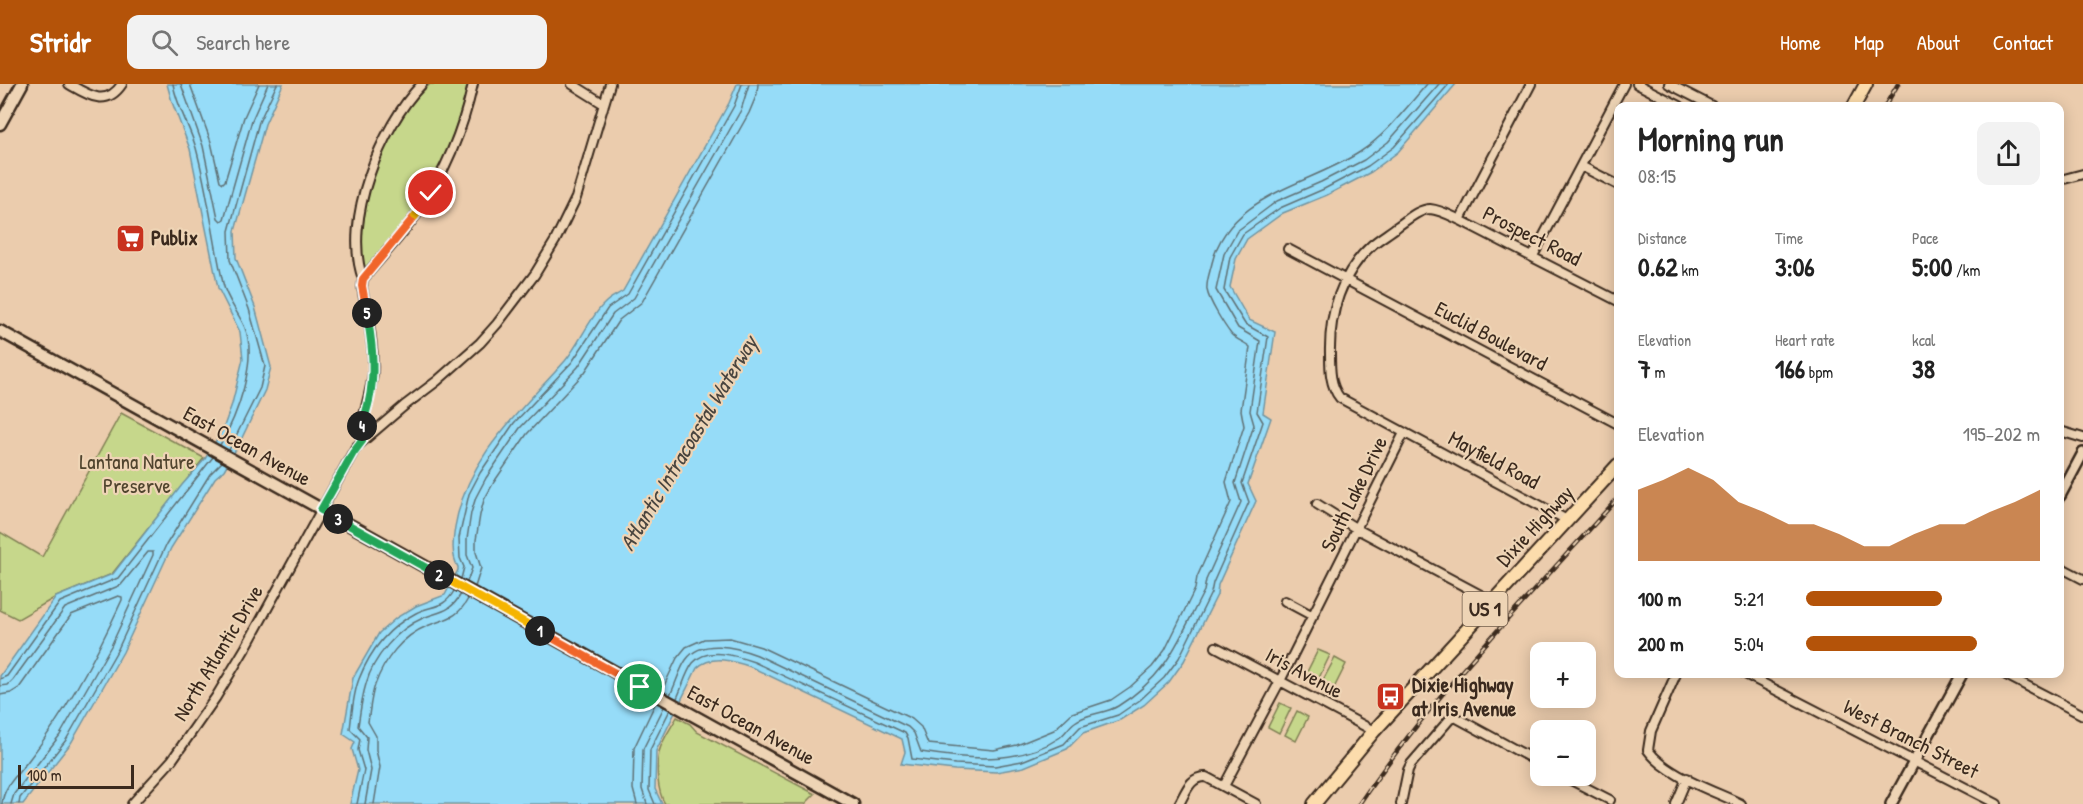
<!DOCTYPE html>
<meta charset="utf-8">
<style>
body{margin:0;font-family:"Patrick Hand",sans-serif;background:#f2f2f2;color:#222;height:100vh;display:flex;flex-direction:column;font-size:22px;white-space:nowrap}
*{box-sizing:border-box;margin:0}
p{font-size:20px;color:#767676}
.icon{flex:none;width:33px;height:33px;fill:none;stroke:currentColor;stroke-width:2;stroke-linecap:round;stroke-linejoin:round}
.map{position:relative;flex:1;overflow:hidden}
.details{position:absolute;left:1614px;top:18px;width:450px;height:576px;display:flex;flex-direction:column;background:#fff;border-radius:12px;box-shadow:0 3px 15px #0003}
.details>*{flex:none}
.tools{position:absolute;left:1530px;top:558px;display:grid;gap:12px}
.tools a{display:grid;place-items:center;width:66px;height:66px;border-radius:12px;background:#fff;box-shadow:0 3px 15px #0003;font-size:30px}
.scale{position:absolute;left:18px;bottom:15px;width:116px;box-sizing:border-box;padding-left:6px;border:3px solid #3b2a1e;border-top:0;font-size:16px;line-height:21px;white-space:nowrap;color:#3b2a1e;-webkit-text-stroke:4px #eed4b5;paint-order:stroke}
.pin{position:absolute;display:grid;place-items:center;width:51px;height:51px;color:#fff;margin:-26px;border:3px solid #fff;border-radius:50%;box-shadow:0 2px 6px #0007}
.km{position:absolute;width:30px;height:30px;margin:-15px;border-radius:50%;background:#222;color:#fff;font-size:16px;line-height:30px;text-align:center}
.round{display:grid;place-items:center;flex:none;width:63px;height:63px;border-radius:12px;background:#f2f2f2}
.headline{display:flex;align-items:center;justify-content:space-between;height:102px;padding:0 24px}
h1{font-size:33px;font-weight:700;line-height:45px}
.metrics{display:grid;grid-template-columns:repeat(3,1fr);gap:9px;height:102px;padding:6px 24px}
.metrics div{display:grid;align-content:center}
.metrics b{font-size:26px;font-weight:700}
.metrics small{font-size:16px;font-weight:400}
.metrics p{font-size:16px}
.chart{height:168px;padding:12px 24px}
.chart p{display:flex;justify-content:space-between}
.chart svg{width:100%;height:108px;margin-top:6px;fill:#b45309;opacity:.7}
ul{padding:0 24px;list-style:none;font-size:20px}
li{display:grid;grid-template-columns:96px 72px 1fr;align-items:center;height:45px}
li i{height:15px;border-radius:8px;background:#b45309}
header{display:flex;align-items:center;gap:36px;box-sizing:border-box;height:84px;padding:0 30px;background:#b45309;color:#fff}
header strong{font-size:28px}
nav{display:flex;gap:33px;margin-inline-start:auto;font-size:21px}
.search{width:420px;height:54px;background:#f2f2f2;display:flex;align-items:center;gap:15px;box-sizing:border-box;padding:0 21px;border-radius:12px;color:#767676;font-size:22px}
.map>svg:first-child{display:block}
.green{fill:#c6d78b;stroke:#808054;stroke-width:1.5}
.water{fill:#96dcf8;stroke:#7295a1;stroke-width:1.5}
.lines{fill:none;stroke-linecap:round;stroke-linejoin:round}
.shore{stroke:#5f7175;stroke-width:1.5}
.minor-casing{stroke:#3b2a1e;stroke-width:12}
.tertiary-casing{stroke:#3b2a1e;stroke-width:14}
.secondary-casing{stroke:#3b2a1e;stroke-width:15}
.primary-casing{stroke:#3b2a1e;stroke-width:16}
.minor{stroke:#eed4b5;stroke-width:8}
.tertiary{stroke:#eed4b5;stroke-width:9}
.secondary{stroke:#eed4b5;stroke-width:10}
.primary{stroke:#fcdcac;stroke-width:12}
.rail-casing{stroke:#3b2a1e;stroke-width:4.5}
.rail{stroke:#eed4b5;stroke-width:2;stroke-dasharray:7;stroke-linecap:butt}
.split-1-casing{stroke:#fff;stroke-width:12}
.split-2-casing{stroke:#fff;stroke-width:12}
.split-3-casing{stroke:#fff;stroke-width:12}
.split-4-casing{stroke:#fff;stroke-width:12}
.split-5-casing{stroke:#fff;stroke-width:12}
.split-6-casing{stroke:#fff;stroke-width:12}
.split-7-casing{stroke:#fff;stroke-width:12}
.split-1{stroke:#f0652b;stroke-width:8}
.split-2{stroke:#f5b400;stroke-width:8}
.split-3{stroke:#22a559;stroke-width:8}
.split-4{stroke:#22a559;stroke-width:8}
.split-5{stroke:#22a559;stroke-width:8}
.split-6{stroke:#f0652b;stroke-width:8}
.split-7{stroke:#f5b400;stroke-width:8}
.labels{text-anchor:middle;stroke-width:4.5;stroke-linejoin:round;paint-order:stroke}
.shield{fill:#eed4b5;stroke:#715d4b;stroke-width:1.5}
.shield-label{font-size:20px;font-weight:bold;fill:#3b2a1e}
.street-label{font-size:21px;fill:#3b2a1e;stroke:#eed4b5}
.poi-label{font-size:21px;font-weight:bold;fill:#3b2a1e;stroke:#eed4b5;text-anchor:start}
.park-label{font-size:21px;fill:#50442e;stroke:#eed4b5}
.water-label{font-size:22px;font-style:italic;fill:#49453f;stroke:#eed4b5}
</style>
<header>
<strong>Stridr</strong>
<div class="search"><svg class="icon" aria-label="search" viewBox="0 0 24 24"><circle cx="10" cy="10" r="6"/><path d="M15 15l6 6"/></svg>Search here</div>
<nav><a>Home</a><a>Map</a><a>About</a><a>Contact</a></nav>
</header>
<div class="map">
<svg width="2083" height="720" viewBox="0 0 2083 720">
<rect width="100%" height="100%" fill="#ebccad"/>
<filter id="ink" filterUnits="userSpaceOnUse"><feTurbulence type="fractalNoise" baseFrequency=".0167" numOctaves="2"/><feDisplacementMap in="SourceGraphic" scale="12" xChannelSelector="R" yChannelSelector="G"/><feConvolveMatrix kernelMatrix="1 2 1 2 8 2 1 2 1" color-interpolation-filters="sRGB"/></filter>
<g filter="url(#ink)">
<path class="green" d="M430 0H469C461 27 453 54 442 80 423 120 392 156 364 190L360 162 367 114 380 67 405 25Z
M121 329 204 374 112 490 56 513 18 535 0 526V448L42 473Z
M1318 566 1330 571 1318 596 1306 590Z
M1335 574 1346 580 1334 604 1322 598Z
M1280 619 1291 624 1279 649 1268 643Z
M1297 627 1308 633 1296 657 1285 651Z
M677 633 690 640 697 648 815 710 805 720H665C657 707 656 683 659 668 662 656 671 644 677 633Z"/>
<path class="water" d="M167 0H283L265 40 235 147 236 174 255 223 271 283 265 306 238 362 224 386 215 394 171 464 123 568 71 659 23 720H0V592L56 513 113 490 182 401 205 375 223 345 232 320 243 275 240 248 218 204 190 65 172 18Z
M737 0H1456L1398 68 1371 88 1327 111 1283 129 1247 155 1236 175 1230 203 1249 236 1275 248 1263 329 1271 334 1248 400 1256 417 1218 501 1217 511 1184 577 1169 598 1144 621 1120 636 1083 649 1067 665 1024 683 996 688 955 686 901 680 905 668 902 655 751 583C734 577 712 570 697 584L656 667 655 705 662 720H350L358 686 352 665 355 658 343 650 353 594 379 549 396 534 416 522 445 511 458 486V483C451 471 453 456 455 443 467 372 520 328 565 277 579 261 589 234 604 220 609 214 617 211 623 207L729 19Z"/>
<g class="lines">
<path class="shore" d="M173 0C177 23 190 43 196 64 208 108 213 154 223 199 226 215 239 229 245 244 258 276 237 333 220 361
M181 0 203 62 218 134 221 137 224 135 252 36 268 0
M190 0 211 58 220 97 223 99 225 97 244 33 259 0
M229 366 260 304 265 282 249 225 230 176 229 147 259 38 277 0
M461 495 464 483 460 474 459 454 469 410 480 389 514 339 572 278 608 224 628 210 734 22 742 0
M467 498 472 484 467 471V455L471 429 476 413 486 394 520 344 578 283 613 230 634 214 741 26 749 0
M475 503 481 484 476 468V456L480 431 484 416 494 398 527 350 585 288 619 236 642 218 749 29 757 10 758 0
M0 595 7 592 60 518 118 494 213 373
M0 602 8 601 13 596 65 524 121 501 148 468H153V471L111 562 60 651 14 710 11 720
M662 606 677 574 686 563 704 555 730 554 761 563 912 635 921 643 928 660 994 666 1017 661 1054 646 1072 629 1111 616 1130 603 1152 583 1165 566 1195 505 1197 493 1231 418 1226 398 1244 342 1241 326 1250 263C1245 258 1236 256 1231 250 1224 241 1209 217 1207 206 1206 197 1210 188 1212 179 1228 111 1309 101 1360 68 1387 50 1406 24 1427 0
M0 611 11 609 19 604 71 531 118 512 122 513V516C96 573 66 628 28 677 18 690 3 703 2 720
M670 611C676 600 679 586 686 576 701 554 736 563 757 571L908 643 914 649 921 668C965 675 1019 681 1059 654 1065 650 1069 642 1075 638 1087 629 1105 630 1118 622 1169 590 1177 558 1204 507L1206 496 1241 418 1235 399 1254 341 1250 327 1260 257 1238 244 1216 206 1224 170 1237 147 1277 117 1321 98 1364 76 1388 58 1439 0
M677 614C682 604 686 588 693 579 707 562 737 572 754 578L905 649 908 654 912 675 955 680 995 682 1022 677 1064 660 1080 643 1118 631 1140 616 1164 594 1179 574 1211 509 1213 499 1249 418 1242 399 1263 338 1257 328 1268 253 1245 240 1224 206 1230 173 1243 150 1280 124 1324 105 1368 82 1394 63 1449 0
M19 720 20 714 66 656 118 565 166 461 210 390 222 378
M357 720 364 686 358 666 360 655 350 645C352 629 353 610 359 595 370 567 389 543 416 529 432 521 444 525 454 507
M365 720 371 686 366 666 367 653 358 642C360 628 362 613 366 600 373 574 397 545 423 534 440 527 450 529 461 510
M374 720 380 683 376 666V652L368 638C370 626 371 612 375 601 384 576 402 552 427 542 447 534 457 535 468 515
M637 720 633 705 634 664 656 618
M647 720 642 705 643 665 664 623
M655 720 649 706 650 666 670 626"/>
<defs>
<path id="minor" d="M69 0C88 11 106 24 122 0
M572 0 604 20
M1637 0 1680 22
M1669 0 1712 22
M1581 82 1618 101
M2060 96 2083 90
M1460 136 1531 0
M1288 165 1618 340
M1533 172 1624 0
M363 195C342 137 381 42 422 0
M2060 347 2083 354
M362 357C358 342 372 308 373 288 374 259 367 231 362 203L363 195C381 173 402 151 419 127 445 89 463 45 473 0
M1317 420 1357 445 1492 517
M1567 436 1340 314C1330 302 1330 285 1330 270 1329 230 1341 189 1372 161 1380 154 1389 149 1398 142 1407 136 1419 125 1430 125 1441 126 1451 132 1460 136L1618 217
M2060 483 2083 495
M1285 517 1313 532
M1216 563 1374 647
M1676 590 1651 647 1648 666C1667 692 1712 706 1741 720
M1745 590 1997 720
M2004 590 2083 631
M1563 692 1610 716
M1224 702 1280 597 1404 349
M132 720 172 676 216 613 246 563 356 363 404 322 437 297 480 259 497 240 535 190 555 157 576 114 610 0
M1179 720C1186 708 1190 692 1206 693L1256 720
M1401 720 1408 686 1411 680 1450 635 1455 633 1540 679
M1676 720 1687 694"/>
<path id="tertiary" d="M2060 412 2083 369
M1891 720 1962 590"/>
<path id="secondary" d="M0 40 22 0
M0 247 853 720"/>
<path id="primary" d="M1854 22 1866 0
M1314 720 1374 647 1618 381"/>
</defs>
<use href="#minor" class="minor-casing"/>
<use href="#tertiary" class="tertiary-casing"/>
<use href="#secondary" class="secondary-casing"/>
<use href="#primary" class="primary-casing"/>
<use href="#minor" class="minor"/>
<use href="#tertiary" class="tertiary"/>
<use href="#secondary" class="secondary"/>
<use href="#primary" class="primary"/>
<defs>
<path id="rail" d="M1885 22 1898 0
M1359 720C1434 609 1529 513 1618 414"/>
</defs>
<use href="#rail" class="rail-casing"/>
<use href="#rail" class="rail"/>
</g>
</g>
<g class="lines" filter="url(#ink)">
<defs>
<path id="split-1" d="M540 547 640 603"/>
<path id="split-2" d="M439 491 540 547"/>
<path id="split-3" d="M338 435 439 491"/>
<path id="split-4" d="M338 435 321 426 353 369 362 357 360 350 362 342"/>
<path id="split-5" d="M362 342C365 330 370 318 371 305 375 280 371 254 367 229"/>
<path id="split-6" d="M367 229 362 202 363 195 415 132"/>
<path id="split-7" d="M415 132 431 109"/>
</defs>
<use href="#split-1" class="split-1-casing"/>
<use href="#split-2" class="split-2-casing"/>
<use href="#split-3" class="split-3-casing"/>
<use href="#split-4" class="split-4-casing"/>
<use href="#split-5" class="split-5-casing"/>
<use href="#split-6" class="split-6-casing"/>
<use href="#split-7" class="split-7-casing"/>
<use href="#split-1" class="split-1"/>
<use href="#split-2" class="split-2"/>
<use href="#split-3" class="split-3"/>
<use href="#split-4" class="split-4"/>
<use href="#split-5" class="split-5"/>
<use href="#split-6" class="split-6"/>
<use href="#split-7" class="split-7"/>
</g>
<defs>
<symbol id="supermarket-square" viewBox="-11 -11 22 22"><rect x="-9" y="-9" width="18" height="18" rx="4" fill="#c8321e" stroke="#eed4b5"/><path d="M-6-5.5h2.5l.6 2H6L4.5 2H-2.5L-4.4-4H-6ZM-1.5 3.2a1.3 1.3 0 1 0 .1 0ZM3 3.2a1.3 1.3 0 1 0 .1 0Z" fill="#fff"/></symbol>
<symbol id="bus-square" viewBox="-11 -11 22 22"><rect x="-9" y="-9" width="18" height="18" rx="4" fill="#c8321e" stroke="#eed4b5"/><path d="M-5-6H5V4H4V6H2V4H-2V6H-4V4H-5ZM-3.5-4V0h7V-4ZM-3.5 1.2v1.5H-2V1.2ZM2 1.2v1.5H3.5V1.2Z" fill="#fff"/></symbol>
</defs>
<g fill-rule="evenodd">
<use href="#supermarket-square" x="114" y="138" width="33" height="33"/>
<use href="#bus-square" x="1374" y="596" width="33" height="33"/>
</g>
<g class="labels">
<rect class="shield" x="1462.5" y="508" width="45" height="34" rx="4.5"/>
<g class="shield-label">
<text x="1485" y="532">US 1</text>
</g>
<g class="street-label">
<text transform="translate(1532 152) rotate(27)" y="7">Prospect Road</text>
<text transform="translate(1491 252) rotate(28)" y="7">Euclid Boulevard</text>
<text transform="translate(247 362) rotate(29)" y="7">East Ocean Avenue</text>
<text transform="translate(1494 376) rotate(28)" y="7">Mayfield Road</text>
<text transform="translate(1354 410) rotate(-64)" y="7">South Lake Drive</text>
<text transform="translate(1535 442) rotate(-47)" y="7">Dixie Highway</text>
<text transform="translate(218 569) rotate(-59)" y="7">North Atlantic Drive</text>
<text transform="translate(1304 589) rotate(28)" y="7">Iris Avenue</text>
<text transform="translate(751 641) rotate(29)" y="7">East Ocean Avenue</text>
<text transform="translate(1911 655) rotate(27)" y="7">West Branch Street</text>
</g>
<g class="poi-label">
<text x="151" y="161">Publix</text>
<text x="1412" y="608">Dixie Highway<tspan x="1412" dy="24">at Iris Avenue</tspan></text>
</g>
<g class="park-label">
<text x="137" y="385">Lantana Nature<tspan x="137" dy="24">Preserve</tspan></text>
</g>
<g class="water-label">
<text transform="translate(688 359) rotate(-59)" y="8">Atlantic Intracoastal Waterway</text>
</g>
</g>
</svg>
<div class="tools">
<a>+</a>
<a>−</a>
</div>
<div class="scale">100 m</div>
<div class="pin" style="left:640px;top:603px;background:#1e9e55"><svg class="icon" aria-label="arrive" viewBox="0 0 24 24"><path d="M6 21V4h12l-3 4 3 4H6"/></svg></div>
<div class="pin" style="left:431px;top:109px;background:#d93025"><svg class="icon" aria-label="check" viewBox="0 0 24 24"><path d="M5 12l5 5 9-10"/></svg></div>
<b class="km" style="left:540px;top:547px">1</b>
<b class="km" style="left:439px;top:491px">2</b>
<b class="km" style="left:338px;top:435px">3</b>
<b class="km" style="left:362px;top:342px">4</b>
<b class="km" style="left:367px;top:229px">5</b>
<section class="details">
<div class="headline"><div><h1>Morning run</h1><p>08:15</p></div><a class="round"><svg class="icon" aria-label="share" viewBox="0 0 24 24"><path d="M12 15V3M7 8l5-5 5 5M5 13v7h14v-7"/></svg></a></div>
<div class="metrics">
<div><p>Distance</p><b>0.62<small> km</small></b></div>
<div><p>Time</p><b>3:06</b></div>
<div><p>Pace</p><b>5:00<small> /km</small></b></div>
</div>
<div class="metrics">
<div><p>Elevation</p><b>7<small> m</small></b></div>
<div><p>Heart rate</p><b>166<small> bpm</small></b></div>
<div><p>kcal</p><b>38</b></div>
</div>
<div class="chart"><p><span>Elevation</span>195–202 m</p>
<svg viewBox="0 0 160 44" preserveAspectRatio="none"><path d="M0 44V15L10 11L20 6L30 11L40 20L50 24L60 29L70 29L80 33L90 38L100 38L110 33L120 29L130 29L140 24L150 20L160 15V44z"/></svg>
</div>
<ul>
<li><b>100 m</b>5:21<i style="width:58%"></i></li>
<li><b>200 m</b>5:04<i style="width:73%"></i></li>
</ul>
</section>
</div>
